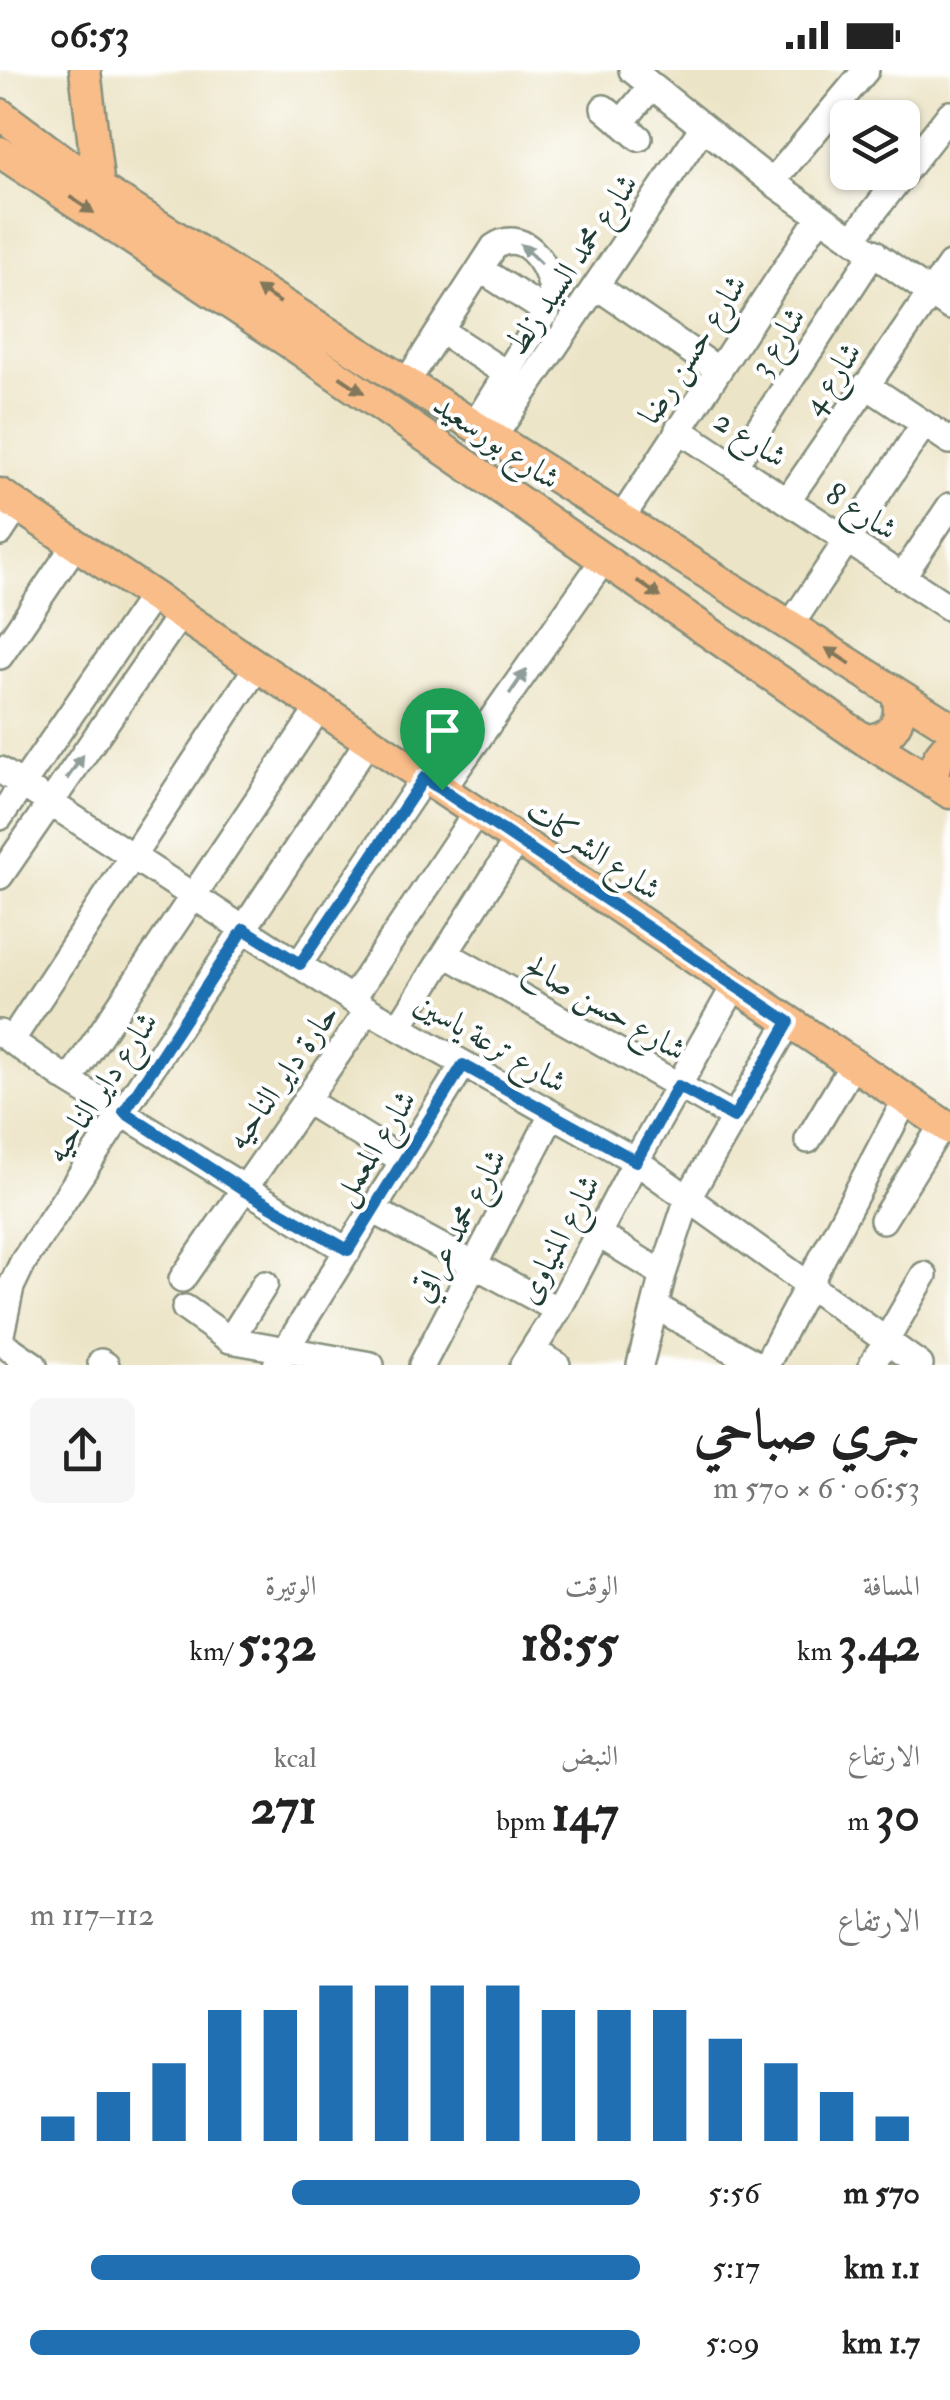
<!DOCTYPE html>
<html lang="ar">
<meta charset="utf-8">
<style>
body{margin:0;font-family:"IM FELL Double Pica",Amiri,serif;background:#f6f6f6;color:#222;direction:rtl;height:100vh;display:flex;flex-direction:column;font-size:38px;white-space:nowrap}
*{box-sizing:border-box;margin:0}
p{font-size:32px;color:#767676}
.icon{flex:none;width:55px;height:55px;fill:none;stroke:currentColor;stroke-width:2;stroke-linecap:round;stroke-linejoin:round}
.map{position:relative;height:1295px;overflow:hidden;direction:ltr}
.side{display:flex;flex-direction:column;background:#fff;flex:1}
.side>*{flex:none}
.fabs{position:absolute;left:830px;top:30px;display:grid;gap:20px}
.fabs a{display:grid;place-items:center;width:90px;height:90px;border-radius:15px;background:#fff;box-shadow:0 2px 8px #0004;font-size:50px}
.pin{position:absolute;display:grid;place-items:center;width:85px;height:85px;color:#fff;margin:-102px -42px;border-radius:50% 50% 50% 0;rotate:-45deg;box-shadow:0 0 10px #0007}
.pin .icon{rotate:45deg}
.round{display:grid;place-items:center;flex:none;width:105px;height:105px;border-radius:15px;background:#f6f6f6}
.headline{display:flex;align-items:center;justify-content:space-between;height:170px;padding:0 30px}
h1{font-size:55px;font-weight:700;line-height:75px}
.stats{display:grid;grid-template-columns:repeat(3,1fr);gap:15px;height:170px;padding:10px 30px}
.stats div{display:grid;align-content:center}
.stats b{font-size:50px;font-weight:700}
.stats small{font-size:28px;font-weight:400}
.stats p{font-size:28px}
.chart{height:280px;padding:20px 30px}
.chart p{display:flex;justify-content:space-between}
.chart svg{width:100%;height:180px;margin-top:10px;stroke:#1f6fb2;stroke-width:6}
ul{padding:0 30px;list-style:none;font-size:32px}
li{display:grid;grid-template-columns:160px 120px 1fr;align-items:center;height:75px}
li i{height:25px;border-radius:12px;background:#1f6fb2}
.status{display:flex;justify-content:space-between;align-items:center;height:70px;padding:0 50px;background:#fff;direction:ltr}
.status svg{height:28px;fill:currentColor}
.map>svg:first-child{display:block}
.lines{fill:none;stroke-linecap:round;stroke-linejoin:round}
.minor-casing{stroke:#86907d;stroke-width:30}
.major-casing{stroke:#86907d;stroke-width:35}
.minor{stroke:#fff;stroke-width:25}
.major{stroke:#f9bd89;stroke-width:30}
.oneway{fill:#81775a}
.oneway2{fill:#8f9e9a}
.route-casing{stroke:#fff;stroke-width:20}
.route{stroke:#1f6fb2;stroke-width:12}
.labels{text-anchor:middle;stroke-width:8;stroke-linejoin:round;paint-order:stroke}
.street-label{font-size:32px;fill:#1f3d34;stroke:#fff}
</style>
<div class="status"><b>06:53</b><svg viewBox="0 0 49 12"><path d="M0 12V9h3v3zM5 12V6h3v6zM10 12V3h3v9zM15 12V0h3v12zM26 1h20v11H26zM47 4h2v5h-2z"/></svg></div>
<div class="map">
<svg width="950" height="1295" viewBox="0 0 950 1295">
<rect width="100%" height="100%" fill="#fff"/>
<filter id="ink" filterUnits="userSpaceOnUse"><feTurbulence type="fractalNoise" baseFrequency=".01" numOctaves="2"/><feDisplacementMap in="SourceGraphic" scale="20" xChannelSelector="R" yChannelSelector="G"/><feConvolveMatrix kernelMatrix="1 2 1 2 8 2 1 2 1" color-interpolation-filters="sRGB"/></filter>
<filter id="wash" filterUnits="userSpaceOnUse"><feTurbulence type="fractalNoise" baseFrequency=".0048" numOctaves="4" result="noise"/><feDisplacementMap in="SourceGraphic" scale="40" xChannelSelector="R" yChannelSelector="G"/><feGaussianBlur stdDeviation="2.25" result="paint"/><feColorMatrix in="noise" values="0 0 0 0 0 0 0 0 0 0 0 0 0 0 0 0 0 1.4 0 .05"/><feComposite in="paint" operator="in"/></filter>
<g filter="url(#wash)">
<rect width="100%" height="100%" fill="#ece4c6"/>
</g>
<g filter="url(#ink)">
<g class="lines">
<defs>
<path id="minor" d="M632 0 772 112 950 237
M604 38 639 68
M621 53 652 16
M772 112 866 0
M853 168 950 44
M480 199 547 242
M596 216 717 299
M441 261 507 304
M406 313 494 177C526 154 555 203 552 231L474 356
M866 315 950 371
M678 359 950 538
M493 368 703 57
M734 396 874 182
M787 431 950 195
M621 449 820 146
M0 463 17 437
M902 507 950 436
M790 556 924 354
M0 586 75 475
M0 700 368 940 636 1091 920 1295
M442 720 605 488
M0 747 152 526
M0 806 180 545
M446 884 734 1047
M299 894 424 708
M352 929 476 743
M399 957 517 770
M0 963 69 1011 348 1181
M11 971 257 597
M69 1011 319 638
M305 1030 404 1091
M808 1070 853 994
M373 1140 558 1240
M883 1150 943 1054
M598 1164 663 1204
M182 1209 368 940
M657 1237 758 1295
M185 1238 230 1270 371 1295
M0 1269 11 1217 23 1192 368 671
M230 1270 265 1214
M0 1272 34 1295
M533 1281 557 1295
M101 1292 106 1295
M276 1295 463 995
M422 1295 552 1045
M523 1295 558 1240 636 1091 735 915
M640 1295 663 1204 688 1128 789 952
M766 1295 906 1029
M872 1295 924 1205"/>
<path id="major" d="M85 0 99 118
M0 44 99 118 950 657
M0 82 290 273 865 670 950 723
M0 424 950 1059
M865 670C893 669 905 649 896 623
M933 713C933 695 937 686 950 674"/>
</defs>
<use href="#minor" class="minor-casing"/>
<use href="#major" class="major-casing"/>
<use href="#minor" class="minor"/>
<use href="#major" class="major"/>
</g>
<defs><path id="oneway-solid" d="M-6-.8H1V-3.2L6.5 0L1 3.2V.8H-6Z" transform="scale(2.5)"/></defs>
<g class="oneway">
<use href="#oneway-solid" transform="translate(82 135) rotate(34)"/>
<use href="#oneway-solid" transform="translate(268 225) rotate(-148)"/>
<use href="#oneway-solid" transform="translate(352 315) rotate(34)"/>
<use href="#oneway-solid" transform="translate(649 519) rotate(35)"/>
<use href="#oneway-solid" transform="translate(838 586) rotate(-147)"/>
</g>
<g class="oneway2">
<use href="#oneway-solid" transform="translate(531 184) rotate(-137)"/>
<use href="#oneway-solid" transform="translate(518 612) rotate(-55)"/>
<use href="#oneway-solid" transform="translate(75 697) rotate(-55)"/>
</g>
</g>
<g class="lines" filter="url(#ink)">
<defs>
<path id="route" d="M424 708 789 952 734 1047 678 1016 636 1091 463 995 348 1180 243 1120 124 1042 244 859 300 894Z"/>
</defs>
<use href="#route" class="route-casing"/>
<use href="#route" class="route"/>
</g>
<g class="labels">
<g class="street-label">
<text transform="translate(571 194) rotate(-56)" y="11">شارع محمد السيد زلط</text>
<text transform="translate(777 271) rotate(-57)" y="11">شارع 3</text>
<text transform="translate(692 279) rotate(-57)" y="11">شارع حسن رضا</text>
<text transform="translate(831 308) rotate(-56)" y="11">شارع 4</text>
<text transform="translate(751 368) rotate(33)" y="11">شارع 2</text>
<text transform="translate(497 371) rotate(34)" y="11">شارع بورسعيد</text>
<text transform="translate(862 441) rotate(33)" y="11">شارع 8</text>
<text transform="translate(594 779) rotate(34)" y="11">شارع الشركات</text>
<text transform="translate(606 937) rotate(30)" y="11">شارع حسن صالح</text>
<text transform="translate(491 972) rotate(30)" y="11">شارع ترعة ياسين</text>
<text transform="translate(282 1006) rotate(-55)" y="11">حارة داير الناحيه</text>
<text transform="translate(101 1017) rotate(-56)" y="11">شارع داير الناحيه</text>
<text transform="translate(374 1077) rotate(-58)" y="11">شارع المعمل</text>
<text transform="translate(458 1155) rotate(-62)" y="11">شارع محمد عراقي</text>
<text transform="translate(558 1169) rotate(-62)" y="11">شارع المنياوى</text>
</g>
</g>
</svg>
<div class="fabs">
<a><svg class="icon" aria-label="layers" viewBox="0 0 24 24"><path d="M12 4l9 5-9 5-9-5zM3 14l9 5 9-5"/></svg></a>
</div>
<div class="pin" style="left:442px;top:720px;background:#1e9e55"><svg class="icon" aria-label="arrive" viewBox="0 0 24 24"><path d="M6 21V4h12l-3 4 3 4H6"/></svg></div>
</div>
<section class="side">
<div class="headline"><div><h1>جري صباحي</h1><p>06:53 · 6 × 570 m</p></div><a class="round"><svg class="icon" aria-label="share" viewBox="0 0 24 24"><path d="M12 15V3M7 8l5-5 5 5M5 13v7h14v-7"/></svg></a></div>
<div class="stats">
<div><p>المسافة</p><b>3.42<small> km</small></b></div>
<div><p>الوقت</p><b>18:55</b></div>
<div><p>الوتيرة</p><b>5:32<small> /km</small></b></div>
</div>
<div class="stats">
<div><p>الارتفاع</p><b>30<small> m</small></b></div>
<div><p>النبض</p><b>147<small> bpm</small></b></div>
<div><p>kcal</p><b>271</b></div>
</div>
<div class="chart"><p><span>الارتفاع</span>112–117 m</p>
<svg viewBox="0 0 160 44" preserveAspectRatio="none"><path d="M5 44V38M15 44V32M25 44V25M35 44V12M45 44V12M55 44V6M65 44V6M75 44V6M85 44V6M95 44V12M105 44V12M115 44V12M125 44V19M135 44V25M145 44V32M155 44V38"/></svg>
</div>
<ul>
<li><b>570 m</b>5:56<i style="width:57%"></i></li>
<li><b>1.1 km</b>5:17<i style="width:90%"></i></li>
<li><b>1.7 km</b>5:09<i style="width:100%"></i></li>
</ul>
</section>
